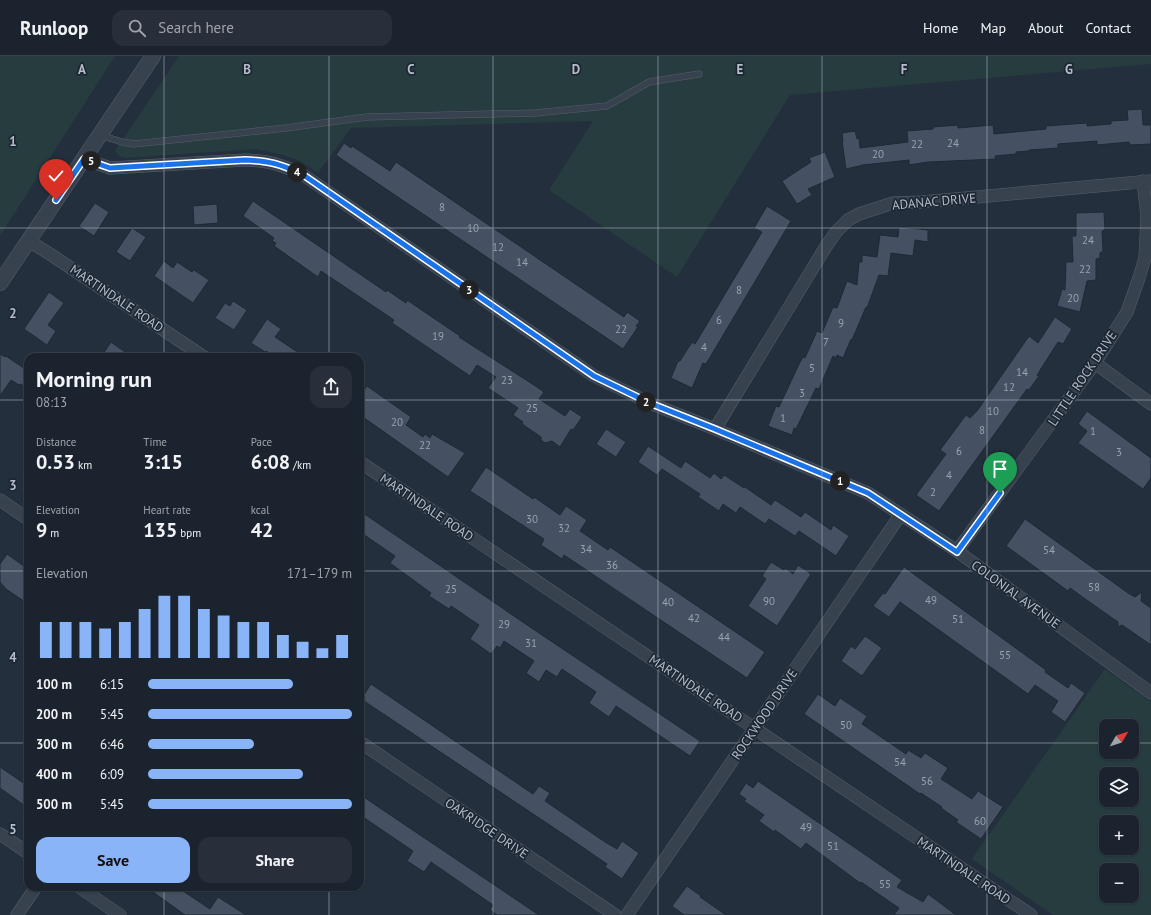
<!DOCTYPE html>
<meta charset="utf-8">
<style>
body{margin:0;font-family:"PT Sans",sans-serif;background:#282f3a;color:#f1f3f6;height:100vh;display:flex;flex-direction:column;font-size:15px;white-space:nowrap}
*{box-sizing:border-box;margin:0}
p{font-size:13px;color:#a0a4aa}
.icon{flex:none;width:22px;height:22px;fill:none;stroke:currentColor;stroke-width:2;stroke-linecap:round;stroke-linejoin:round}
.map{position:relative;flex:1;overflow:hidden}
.drawer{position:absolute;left:24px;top:297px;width:340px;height:538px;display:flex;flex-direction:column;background:#1b232e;border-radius:12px;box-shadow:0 1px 3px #0004,0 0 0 1px #39404a}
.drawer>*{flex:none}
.needle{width:26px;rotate:51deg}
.tools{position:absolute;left:1099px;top:663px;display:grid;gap:8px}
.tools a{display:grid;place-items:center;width:40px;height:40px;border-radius:8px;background:#1b232e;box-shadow:0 1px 3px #0004,0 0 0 1px #39404a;font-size:20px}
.pin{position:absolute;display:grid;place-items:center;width:34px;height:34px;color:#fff;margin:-41px -17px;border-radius:50% 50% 50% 0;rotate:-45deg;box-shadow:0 0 4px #0007}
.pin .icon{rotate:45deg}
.km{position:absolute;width:20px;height:20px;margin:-10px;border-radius:50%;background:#222;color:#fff;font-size:11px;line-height:20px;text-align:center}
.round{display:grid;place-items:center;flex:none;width:42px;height:42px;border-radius:12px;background:#282f3a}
.overview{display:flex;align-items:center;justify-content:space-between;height:68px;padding:0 12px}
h1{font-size:22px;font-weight:700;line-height:30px}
.metrics{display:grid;grid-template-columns:repeat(3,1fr);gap:6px;height:68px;padding:4px 12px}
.metrics div{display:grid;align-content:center}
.metrics b{font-size:20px;font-weight:700}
.metrics small{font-size:11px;font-weight:400}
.metrics p{font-size:11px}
.chart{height:112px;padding:8px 12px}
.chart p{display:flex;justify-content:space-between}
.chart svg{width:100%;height:72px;margin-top:4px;stroke:#8ab4f8;stroke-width:6}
.cta{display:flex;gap:8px;margin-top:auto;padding:8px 12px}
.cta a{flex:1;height:46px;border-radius:12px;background:#8ab4f8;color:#111;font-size:16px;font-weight:700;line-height:46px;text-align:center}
.cta a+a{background:#282f3a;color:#f1f3f6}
ul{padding:0 12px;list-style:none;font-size:13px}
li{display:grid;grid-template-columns:64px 48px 1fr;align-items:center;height:30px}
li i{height:10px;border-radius:5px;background:#8ab4f8}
header{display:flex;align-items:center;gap:24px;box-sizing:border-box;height:56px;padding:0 20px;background:#1b232e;border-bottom:1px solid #39404a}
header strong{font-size:19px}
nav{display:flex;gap:22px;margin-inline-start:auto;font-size:14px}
.search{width:280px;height:36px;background:#282f3a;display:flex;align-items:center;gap:10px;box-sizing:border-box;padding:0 14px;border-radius:12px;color:#a0a4aa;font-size:15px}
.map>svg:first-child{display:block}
.green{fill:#263c3f;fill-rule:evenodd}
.building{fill:#455162;stroke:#1f2835}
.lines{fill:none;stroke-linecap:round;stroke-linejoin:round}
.service-casing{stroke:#565f6c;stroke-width:7}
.minor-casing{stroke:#565f6c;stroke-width:13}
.tertiary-casing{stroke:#565f6c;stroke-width:16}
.service{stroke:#38414e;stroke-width:6}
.minor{stroke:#38414e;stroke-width:12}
.tertiary{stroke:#38414e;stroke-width:15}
.route-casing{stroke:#fff;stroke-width:8}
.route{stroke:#1a73e8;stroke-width:5}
.grid{fill:none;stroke:#b4bcc9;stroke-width:1;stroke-opacity:0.55}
.labels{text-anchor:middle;stroke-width:3.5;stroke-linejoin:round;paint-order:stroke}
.number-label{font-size:11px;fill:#98a1af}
.street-label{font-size:13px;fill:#b4bcc9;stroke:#1d2633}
.grid-label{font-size:13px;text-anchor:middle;font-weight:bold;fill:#b4bcc9;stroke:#1d2633;stroke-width:3.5;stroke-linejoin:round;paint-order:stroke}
</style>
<header>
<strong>Runloop</strong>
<div class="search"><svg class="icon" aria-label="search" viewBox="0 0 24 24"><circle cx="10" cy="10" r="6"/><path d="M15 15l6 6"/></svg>Search here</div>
<nav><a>Home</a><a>Map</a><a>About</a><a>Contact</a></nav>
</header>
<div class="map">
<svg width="1151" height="859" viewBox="0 0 1151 859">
<rect width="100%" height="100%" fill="#242f3e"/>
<path class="green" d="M0 0H115L0 180Z
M179 0H1151V8L790 39 677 221 549 134 593 65 351 72 318 117 300 105 283 99 256 93 125 102 119 100 115 95Z
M1105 613 1151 646V859H1053L972 803ZM1106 670H1132V696H1106ZM1106 718H1132V744H1106ZM1106 766H1132V792H1106ZM1106 814H1132V840H1106Z"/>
<path class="building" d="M1142 53 1143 69H1151V88L1130 89 1129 86 1097 89V85L1058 88V92L1029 94V95L1016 96V98L995 100 996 103 928 106 909 109V104L863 109 846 113 842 85H843L842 77 855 75 857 83 859 82 860 92 908 86 907 75 933 73V71L958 69V72L993 69 994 78 1046 73V70L1087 67V70L1111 68V65L1128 64 1127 54Z
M344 87 351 92 352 90 390 115 396 106 624 261 627 256 640 265 636 270 638 271 623 293 343 104 336 99Z
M825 96 835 121 808 133 812 139 797 148 782 125 811 106 809 102Z
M253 145 386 236 387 234 406 247 407 244 460 280 459 281 534 329 544 336 539 343 565 360 570 353 582 361 573 374 571 373 560 391 552 385 545 387 541 384V381L522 368 523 366 513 359 518 352 488 332 496 321 477 309 470 320 392 267 394 264 321 215 318 221 274 190 276 187 272 185 274 182 243 160Z
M95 147 109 156 94 180 79 170Z
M217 148 218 167 194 169 193 150Z
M767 150 791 165 706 308 703 307 692 332 671 322 678 305H680L692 286 695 288 762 176 754 172Z
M1104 156 1105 174 1102 175 1103 195 1100 197V202L1096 203V224L1087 225 1080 256 1057 250 1062 233 1065 234 1066 206H1073L1072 180H1076V157Z
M899 171 928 174V186L915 184 913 200 891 197 888 220 879 219 867 252 866 251 852 284 851 283 843 302 837 299 836 302 833 300 819 333 816 332 796 373 794 372 792 379 768 370 776 350 779 351 800 306 803 301 805 302 817 275 822 277 833 251 837 252 847 225 857 229 859 206H862V199L877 201 880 179 898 181Z
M132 172 146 181 130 205 116 196Z
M164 205 173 212 177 206 192 216 194 214 209 224 193 247 154 220Z
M49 236 64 247 48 269 56 275 47 289 24 273Z
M233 245 247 254 234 274 215 262 225 247 230 250Z
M1055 261 1072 273 1063 288 1058 286 1037 319 1039 320 1029 334 1027 333 939 455 916 439 946 398 940 394 966 359 970 362 977 355 1029 280 1038 287Z
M267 263 281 273 275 281 305 301H275L266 295 265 296 251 287Z
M111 286 132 301H101Z
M0 298 5 301 6 300 28 315V324L24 330 20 328 19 329 11 324 0 340Z
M367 330 411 361 406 369 423 381 425 378 430 382 432 378 465 397 448 421 360 359V340Z
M1087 355 1151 402V422L1143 433 1078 387 1087 375 1078 368Z
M606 373 626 386 616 401 596 388Z
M648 390 681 412 685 405 710 422 714 417 721 423 724 419 744 432 745 431 771 449 775 444 801 461 805 456 831 474 833 469 849 480 836 500 799 475 795 480 769 463 765 468 740 451 736 457 723 448 719 455 698 441 700 438 662 413 657 419 638 406Z
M486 411 533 443 534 441 560 459 566 450 587 464 580 475 608 494 610 491 765 596 747 622 564 499 562 503 541 489 544 483 470 435Z
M360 455 533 573 700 685 690 700 616 650 609 661 589 647 596 636 562 613 557 621 546 614 539 626 526 617 534 605 504 585 500 592 497 590 491 598 470 583 479 569 451 550 449 553 429 540 431 537 390 507 395 500 360 476Z
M1025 463 1128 537 1135 541 1142 536 1141 545 1151 552V589L1122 569 1118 571V566L1098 552 1070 532 1068 535 1006 490Z
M7 498 28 513V548L6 533 0 526V508Z
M771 506 784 514 785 512 793 518 798 509 811 518 777 570 748 550 766 523 762 520Z
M904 511 1046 614 1045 616 1068 632 1071 627 1085 637 1065 666 1051 656 1058 645 1035 629 1028 638 900 546 889 561 873 550 883 537 885 538Z
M865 580 882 592 862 620 841 605 851 590 855 593Z
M371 628 533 738 539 730 550 737 545 745 605 786 617 793 622 785 639 797 622 823 605 811 607 808 575 786 361 643Z
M818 638 835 650 840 642 867 660 862 668 906 698 908 694 921 702 925 697 948 712 941 723 972 743 978 735 1003 751 981 783 956 766 958 764 941 752 942 751 921 737 920 738 804 658Z
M0 711 28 730V752L0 732Z
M758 725 902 824 897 831 923 846 928 838 956 859H894L899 852 861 826 860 827 806 787 801 793 775 774 774 776 759 765 764 759 744 745 746 743 739 738 746 727 753 732Z
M360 738 371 746 539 859H497L490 854 493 849 431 806 424 816 407 805 413 795 360 759Z
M687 830 701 840 700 841 726 859H684L672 850Z
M146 831H177L210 853 218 841 246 859H185Z"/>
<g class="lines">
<defs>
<path id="service" d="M100 79 122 86 134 88 286 72 367 61 535 57 607 50 649 26 699 18"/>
<path id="minor" d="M84 103 110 112 245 104C270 105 279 108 302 118L594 320 652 348 715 373 868 437 957 495 1151 637
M29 185 53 200 204 301
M1095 307 1151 348
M715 373 825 192 836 176 848 164 859 158 893 147 922 146 1151 125
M360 406 1031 859
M0 444 28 463
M957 495 1095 307 1127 256 1139 222 1145 202 1147 160 1143 125
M360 686 615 859
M0 778 28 797
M79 831 120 859
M17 859 36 831
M627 859 901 458"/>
<path id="tertiary" d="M0 227 153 0"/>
</defs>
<use href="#service" class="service-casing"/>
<use href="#minor" class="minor-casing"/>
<use href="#tertiary" class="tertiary-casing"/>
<use href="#service" class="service"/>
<use href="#minor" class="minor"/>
<use href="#tertiary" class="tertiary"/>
</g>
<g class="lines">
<defs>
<path id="route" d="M56 144 84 103 110 112 245 104C270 105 280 108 302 118L594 320 652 348 715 373 868 437 957 496 1000 437"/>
</defs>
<use href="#route" class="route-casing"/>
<use href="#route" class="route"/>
</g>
<path class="grid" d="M164 0V301M329 0V301M493 0V859M658 0V859M822 0V859M987 0V859M0 172H1151M0 344H28M360 344H1151M0 515H28M360 515H1151M0 687H28M360 687H1106M1132 687H1151M164 831V859M329 831V859"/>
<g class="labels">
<g class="number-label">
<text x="953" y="91">24</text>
<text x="917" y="92">22</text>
<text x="878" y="102">20</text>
<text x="442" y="155">8</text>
<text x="473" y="176">10</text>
<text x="1088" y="188">24</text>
<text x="498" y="195">12</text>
<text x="522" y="210">14</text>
<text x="1085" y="217">22</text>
<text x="739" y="238">8</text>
<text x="1073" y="246">20</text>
<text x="719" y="268">6</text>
<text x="841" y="271">9</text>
<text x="621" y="277">22</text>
<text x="438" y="284">19</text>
<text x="826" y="290">7</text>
<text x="704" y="295">4</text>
<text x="812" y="316">5</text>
<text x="1022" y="320">14</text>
<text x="507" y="328">23</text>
<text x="1009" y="335">12</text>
<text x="802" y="341">3</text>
<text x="532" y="356">25</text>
<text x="993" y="359">10</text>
<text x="783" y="366">1</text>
<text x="397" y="370">20</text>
<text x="982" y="378">8</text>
<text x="1093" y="379">1</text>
<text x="425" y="393">22</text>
<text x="959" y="399">6</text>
<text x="1119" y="400">3</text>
<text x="949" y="423">4</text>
<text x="933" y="440">2</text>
<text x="532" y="467">30</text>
<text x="564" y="476">32</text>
<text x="586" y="497">34</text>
<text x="1049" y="498">54</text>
<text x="612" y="513">36</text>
<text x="1094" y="535">58</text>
<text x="451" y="537">25</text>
<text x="931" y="548">49</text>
<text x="769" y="549">90</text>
<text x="668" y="550">40</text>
<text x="694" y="566">42</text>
<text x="958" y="567">51</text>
<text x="504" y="572">29</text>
<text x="724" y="585">44</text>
<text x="531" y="591">31</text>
<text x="1005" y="603">55</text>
<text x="846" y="673">50</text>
<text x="900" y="710">54</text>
<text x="927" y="729">56</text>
<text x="980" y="769">60</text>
<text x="806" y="775">49</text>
<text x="833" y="794">51</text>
<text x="885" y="832">55</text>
</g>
<g class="street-label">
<text transform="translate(934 145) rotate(-5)" y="5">ADANAC DRIVE</text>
<text transform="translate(117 242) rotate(34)" y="5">MARTINDALE ROAD</text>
<text transform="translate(1082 322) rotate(-56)" y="5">LITTLE ROCK DRIVE</text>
<text transform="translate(427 451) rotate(34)" y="5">MARTINDALE ROAD</text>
<text transform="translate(1016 538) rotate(36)" y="5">COLONIAL AVENUE</text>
<text transform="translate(696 632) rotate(34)" y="5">MARTINDALE ROAD</text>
<text transform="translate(764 658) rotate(-56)" y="5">ROCKWOOD DRIVE</text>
<text transform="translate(487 772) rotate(34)" y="5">OAKRIDGE DRIVE</text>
<text transform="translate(964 814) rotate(34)" y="5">MARTINDALE ROAD</text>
</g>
</g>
<g class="grid-label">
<text x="82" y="18">A</text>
<text x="247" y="18">B</text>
<text x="411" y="18">C</text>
<text x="576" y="18">D</text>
<text x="740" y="18">E</text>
<text x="904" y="18">F</text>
<text x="1069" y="18">G</text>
<text x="13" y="90">1</text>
<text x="13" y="262">2</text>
<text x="13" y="434">3</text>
<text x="13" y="606">4</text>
<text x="13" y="778">5</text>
</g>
</svg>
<div class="tools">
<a><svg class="needle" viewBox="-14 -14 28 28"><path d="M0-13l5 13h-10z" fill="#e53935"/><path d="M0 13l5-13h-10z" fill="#a0a4aa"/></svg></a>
<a><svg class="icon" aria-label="layers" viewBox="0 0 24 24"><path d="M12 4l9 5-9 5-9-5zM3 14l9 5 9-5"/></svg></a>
<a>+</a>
<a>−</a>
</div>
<div class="pin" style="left:1000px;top:437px;background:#1e9e55"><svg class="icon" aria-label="arrive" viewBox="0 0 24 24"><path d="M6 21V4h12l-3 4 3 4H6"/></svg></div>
<div class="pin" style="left:56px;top:144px;background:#d93025"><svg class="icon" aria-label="check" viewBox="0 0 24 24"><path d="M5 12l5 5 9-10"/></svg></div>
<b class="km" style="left:840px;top:425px">1</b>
<b class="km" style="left:646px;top:346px">2</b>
<b class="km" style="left:469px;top:234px">3</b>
<b class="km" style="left:297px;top:116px">4</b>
<b class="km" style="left:91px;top:105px">5</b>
<section class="drawer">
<div class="overview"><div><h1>Morning run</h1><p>08:13</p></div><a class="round"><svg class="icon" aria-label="share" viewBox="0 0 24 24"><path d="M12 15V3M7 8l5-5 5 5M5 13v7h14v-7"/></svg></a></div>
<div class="metrics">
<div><p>Distance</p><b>0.53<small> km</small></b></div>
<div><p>Time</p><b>3:15</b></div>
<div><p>Pace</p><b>6:08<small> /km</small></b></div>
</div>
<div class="metrics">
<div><p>Elevation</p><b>9<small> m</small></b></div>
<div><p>Heart rate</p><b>135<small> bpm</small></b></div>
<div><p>kcal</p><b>42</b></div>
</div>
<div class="chart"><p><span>Elevation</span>171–179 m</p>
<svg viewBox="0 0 160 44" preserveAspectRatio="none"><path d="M5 44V22M15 44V22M25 44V22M35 44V26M45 44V22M55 44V14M65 44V6M75 44V6M85 44V14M95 44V18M105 44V22M115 44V22M125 44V30M135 44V34M145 44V38M155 44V30"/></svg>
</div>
<ul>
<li><b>100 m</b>6:15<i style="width:71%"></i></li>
<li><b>200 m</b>5:45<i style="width:100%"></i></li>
<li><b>300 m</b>6:46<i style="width:52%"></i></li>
<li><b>400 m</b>6:09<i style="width:76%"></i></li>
<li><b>500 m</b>5:45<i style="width:100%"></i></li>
</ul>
<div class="cta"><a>Save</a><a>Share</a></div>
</section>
</div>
